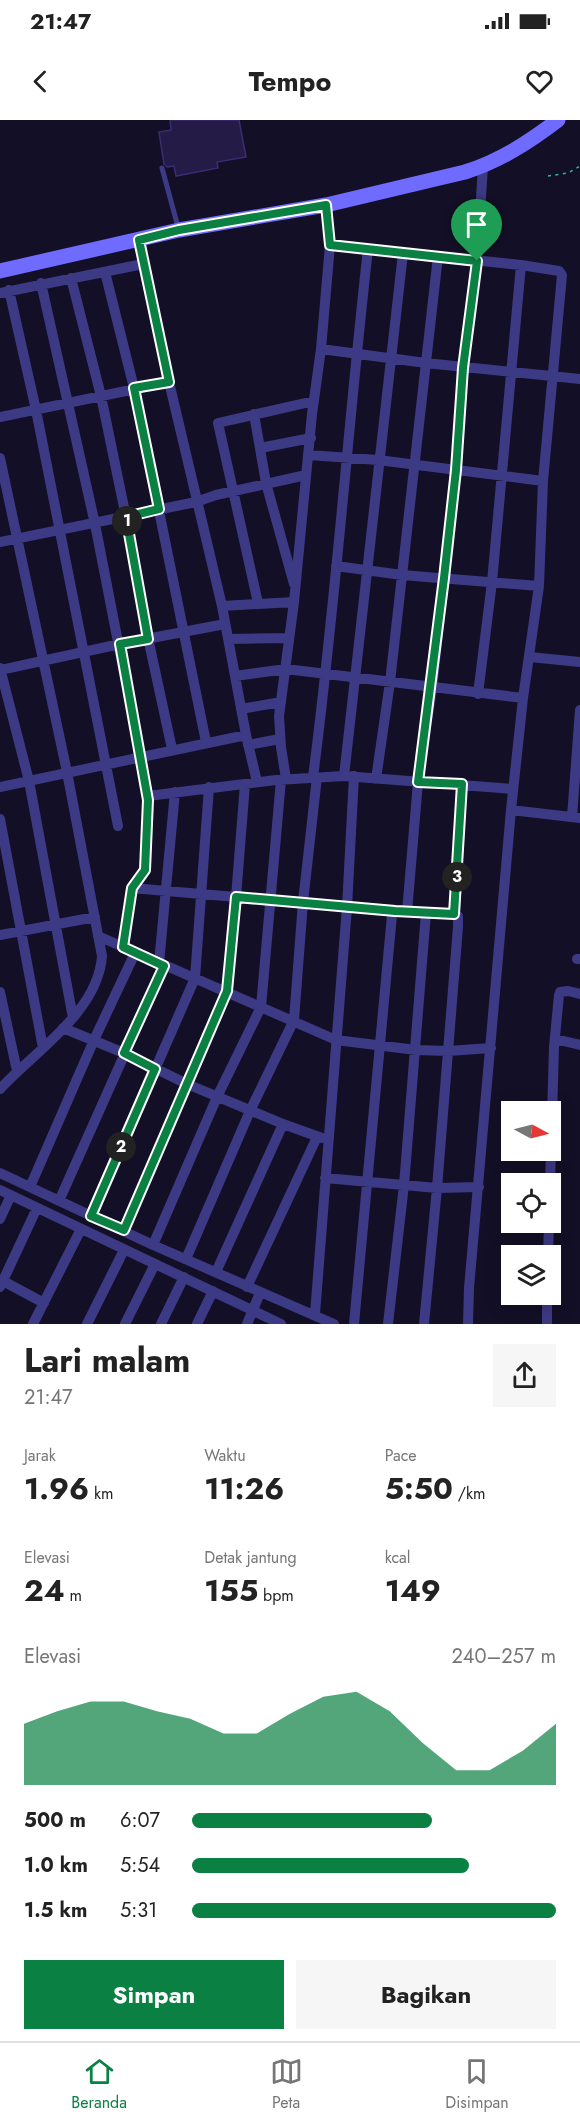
<!DOCTYPE html>
<html lang="id">
<meta charset="utf-8">
<style>
body{margin:0;font-family:Jost,sans-serif;background:#f6f6f6;color:#222;height:100vh;display:flex;flex-direction:column;font-size:22px;white-space:nowrap}
*{box-sizing:border-box;margin:0}
p{font-size:20px;color:#767676}
.icon{flex:none;width:33px;height:33px;fill:none;stroke:currentColor;stroke-width:2;stroke-linecap:round;stroke-linejoin:round}
.map{position:relative;height:1204px;overflow:hidden}
.details{display:flex;flex-direction:column;background:#fff;flex:1}
.details>*{flex:none}
.needle{width:39px;rotate:97deg}
.controls{position:absolute;left:501px;top:981px;display:grid;gap:12px}
.controls a{display:grid;place-items:center;width:60px;height:60px;border-radius:0px;background:#fff;box-shadow:0 3px 15px #0003;font-size:30px}
.pin{position:absolute;display:grid;place-items:center;width:51px;height:51px;color:#fff;margin:-62px -26px;border-radius:50% 50% 50% 0;rotate:-45deg;box-shadow:0 0 6px #0007}
.pin .icon{rotate:45deg}
.km{position:absolute;width:30px;height:30px;margin:-15px;border-radius:50%;background:#222;color:#fff;font-size:16px;line-height:30px;text-align:center}
.round{display:grid;place-items:center;flex:none;width:63px;height:63px;border-radius:0px;background:#f6f6f6}
.headline{display:flex;align-items:center;justify-content:space-between;height:102px;padding:0 24px}
h1{font-size:33px;font-weight:700;line-height:45px}
.metrics{display:grid;grid-template-columns:repeat(3,1fr);gap:9px;height:102px;padding:6px 24px}
.metrics div{display:grid;align-content:center}
.metrics b{font-size:30px;font-weight:700}
.metrics small{font-size:16px;font-weight:400}
.metrics p{font-size:16px}
.chart{height:168px;padding:12px 24px}
.chart p{display:flex;justify-content:space-between}
.chart svg{width:100%;height:108px;margin-top:6px;fill:#0b8043;opacity:.7}
.button{display:flex;gap:12px;margin-top:auto;padding:12px 24px}
.button a{flex:1;height:69px;border-radius:0px;background:#0b8043;color:#fff;font-size:24px;font-weight:700;line-height:69px;text-align:center}
.button a+a{background:#f6f6f6;color:#222}
ul{padding:0 24px;list-style:none;font-size:20px}
li{display:grid;grid-template-columns:96px 72px 1fr;align-items:center;height:45px}
li i{height:15px;border-radius:8px;background:#0b8043}
.status{display:flex;justify-content:space-between;align-items:center;height:42px;padding:0 30px;background:#fff;direction:ltr}
.status svg{height:16px;fill:currentColor}
header{display:flex;justify-content:space-between;align-items:center;height:78px;padding:0 24px;background:#fff;font-size:27px;font-weight:700}
.tabs{display:flex;justify-content:space-around;align-items:center;height:84px;border-top:2px solid #e0e0e0;background:#fff;font-size:16px;color:#767676}
.tabs a{display:grid;justify-items:center;gap:3px}
.tabs .selected{color:#0b8043}
.map>svg:first-child{display:block}
.building{fill:#241b47;stroke:#3b2d73;stroke-width:1.5}
.lines{fill:none;stroke-linecap:round;stroke-linejoin:round}
.path{stroke:#2fb8b0;stroke-width:1.5;stroke-dasharray:3 4.5;stroke-linecap:butt}
.lane{stroke:#3d3a85;stroke-width:5}
.street{stroke:#3d3a85;stroke-width:10}
.secondary{stroke:#6f6bff;stroke-width:15}
.route-casing{stroke:#fff;stroke-width:12}
.route{stroke:#0b8043;stroke-width:8}
</style>
<div class="status"><b>21:47</b><svg viewBox="0 0 49 12"><path d="M0 12V9h3v3zM5 12V6h3v6zM10 12V3h3v9zM15 12V0h3v12zM26 1h20v11H26zM47 4h2v5h-2z"/></svg></div>
<header><svg class="icon" aria-label="back" viewBox="0 0 24 24"><path d="M15 5l-7 7 7 7"/></svg>Tempo<svg class="icon" aria-label="heart" viewBox="0 0 24 24"><path d="M12 20l-8-8c-3-5 5-10 8-4 3-6 11-1 8 4z"/></svg></header>
<div class="map">
<svg width="580" height="1204" viewBox="0 0 580 1204">
<rect width="100%" height="100%" fill="#130f26"/>
<path class="building" d="M170 0H239L246 37 217 42 218 48 176 56 174 46 167 47 164 44 159 12 171 10Z"/>
<g class="lines">
<path class="path" d="M548 56 568 53 580 46"/>
<path class="lane" d="M162 48 178 107"/>
<path class="street" d="M139 120 143 144 169 262 222 486 246 615 257 662
M330 125 521 145 559 151 562 155 543 361 539 466 523 578 511 690 469 1168 468 1204
M105 152 134 268 206 622
M71 158 101 276 126 397 148 518 172 629
M41 163 95 404 148 676 145 750 132 768 123 827
M9 170 36 290 118 706
M0 173 143 144
M321 229 426 243 580 259
M254 294 266 363 294 464
M0 297 169 262
M260 328 311 318
M309 335 378 340 543 361
M0 338 67 652 102 836C98 892 35 931 0 969
M0 422 196 382 216 375 306 355
M336 446 402 455 539 466
M258 483 218 303 314 281
M222 486 294 482
M228 519 288 518
M530 537 580 542
M0 548 29 661 73 898
M0 550 120 524 225 504
M235 556 286 549 523 578
M478 574 492 462 521 145
M241 589 281 582
M248 625 280 619
M344 656 403 133
M313 657C336 481 348 305 368 129
M286 659 281 627 279 596 294 482 312 294 321 229 330 125 326 85
M376 659 390 562 438 136
M0 667 246 615
M148 676 276 660 344 656 513 669
M511 690 580 698
M572 697 580 590
M0 699 43 928
M132 768 395 791
M407 792 418 662 432 568 456 350 463 248 477 141 483 46
M0 815 95 797
M98 816 336 920 416 930 448 931 491 928
M577 839H580
M159 843 175 672
M0 872 17 951
M63 908 124 933 187 964 283 1004 216 1152
M555 919 580 925
M283 1004 322 1018
M0 1053 153 1125 334 1204
M325 1058 437 1068 479 1067
M550 1064 554 927 559 875 560 872 568 871 580 874
M30 1067 94 920 135 833
M0 1070 281 1204
M59 1081 164 846
M91 1096 195 858 209 667
M0 1099 11 1075
M124 1110 227 871 236 777 245 664
M153 1125 217 977 261 887 281 660
M548 1136 549 1102
M186 1139 250 991 294 900 303 782 317 657
M3 1161 44 1183
M0 1167 37 1088
M247 1167 317 1017
M315 1194 347 787 354 656
M33 1204 81 1109
M87 1204 124 1130
M125 1204 155 1144
M161 1204 184 1157
M197 1204 213 1171
M247 1204 260 1173
M354 1204 392 795 395 791 455 794
M388 1204 404 1065 426 793
M424 1204 437 1068 458 807V796L455 794 462 664
M547 1204V1174"/>
<path class="secondary" d="M0 151 179 110 326 85 465 52C500 41 529 22 558 0"/>
</g>
<g class="lines">
<defs>
<path id="route" d="M326 85 330 125 477 141 463 248 456 350 444 458 418 662 462 664 454 794 395 791 236 777 227 871 124 1110 91 1096 155 949 124 933 164 846 123 827 132 768 145 750 148 680 120 524 148 519 126 397 159 389 134 268 169 262 139 120 179 110Z"/>
</defs>
<use href="#route" class="route-casing"/>
<use href="#route" class="route"/>
</g>
</svg>
<div class="controls">
<a><svg class="needle" viewBox="-14 -14 28 28"><path d="M0-13l5 13h-10z" fill="#e53935"/><path d="M0 13l5-13h-10z" fill="#767676"/></svg></a>
<a><svg class="icon" aria-label="locate" viewBox="0 0 24 24"><circle cx="12" cy="12" r="6"/><path d="M12 2v4M12 18v4M2 12h4M18 12h4"/></svg></a>
<a><svg class="icon" aria-label="layers" viewBox="0 0 24 24"><path d="M12 4l9 5-9 5-9-5zM3 14l9 5 9-5"/></svg></a>
</div>
<div class="pin" style="left:477px;top:141px;background:#1e9e55"><svg class="icon" aria-label="arrive" viewBox="0 0 24 24"><path d="M6 21V4h12l-3 4 3 4H6"/></svg></div>
<b class="km" style="left:127px;top:401px">1</b>
<b class="km" style="left:121px;top:1027px">2</b>
<b class="km" style="left:457px;top:757px">3</b>
</div>
<section class="details">
<div class="headline"><div><h1>Lari malam</h1><p>21:47</p></div><a class="round"><svg class="icon" aria-label="share" viewBox="0 0 24 24"><path d="M12 15V3M7 8l5-5 5 5M5 13v7h14v-7"/></svg></a></div>
<div class="metrics">
<div><p>Jarak</p><b>1.96<small> km</small></b></div>
<div><p>Waktu</p><b>11:26</b></div>
<div><p>Pace</p><b>5:50<small> /km</small></b></div>
</div>
<div class="metrics">
<div><p>Elevasi</p><b>24<small> m</small></b></div>
<div><p>Detak jantung</p><b>155<small> bpm</small></b></div>
<div><p>kcal</p><b>149</b></div>
</div>
<div class="chart"><p><span>Elevasi</span>240–257 m</p>
<svg viewBox="0 0 160 44" preserveAspectRatio="none"><path d="M0 44V19L10 14L20 10L30 10L40 14L50 17L60 23L70 23L80 15L90 8L100 6L110 14L120 27L130 38L140 38L150 30L160 19V44z"/></svg>
</div>
<ul>
<li><b>500 m</b>6:07<i style="width:66%"></i></li>
<li><b>1.0 km</b>5:54<i style="width:76%"></i></li>
<li><b>1.5 km</b>5:31<i style="width:100%"></i></li>
</ul>
<div class="button"><a>Simpan</a><a>Bagikan</a></div>
</section>
<nav class="tabs">
<a class="selected"><svg class="icon" aria-label="home" viewBox="0 0 24 24"><path d="M3 11l9-7 9 7M6 9v11h12V9"/></svg>Beranda</a>
<a><svg class="icon" aria-label="map" viewBox="0 0 24 24"><path d="M3 6l6-2 6 2 6-2v14l-6 2-6-2-6 2zM9 4v14M15 6v14"/></svg>Peta</a>
<a><svg class="icon" aria-label="saved" viewBox="0 0 24 24"><path d="M7 4h10v16l-5-4-5 4z"/></svg>Disimpan</a>
</nav>
